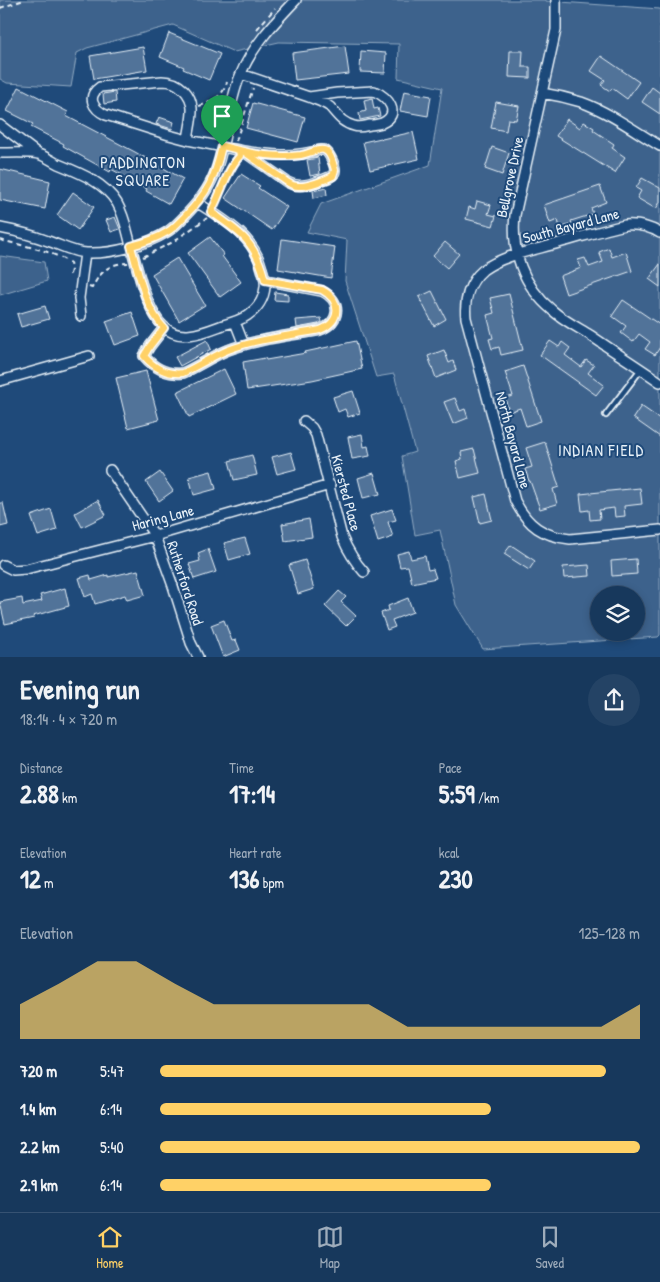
<!DOCTYPE html>
<meta charset="utf-8">
<style>
body{margin:0;font-family:"Patrick Hand",sans-serif;background:#244365;color:#f1f3f6;height:100vh;display:flex;flex-direction:column;font-size:19px;white-space:nowrap}
*{box-sizing:border-box;margin:0}
p{font-size:16px;color:#9eacbb}
.icon{flex:none;width:28px;height:28px;fill:none;stroke:currentColor;stroke-width:2;stroke-linecap:round;stroke-linejoin:round}
.map{position:relative;height:657px;overflow:hidden}
.sheet{display:flex;flex-direction:column;background:#17385c;flex:1}
.sheet>*{flex:none}
.fabs{position:absolute;left:590px;top:586px;display:grid;gap:10px}
.fabs a{display:grid;place-items:center;width:55px;height:55px;border-radius:50%;background:#17385c;box-shadow:0 2px 8px #0003,0 0 0 1px #365272;font-size:25px}
.pin{position:absolute;display:grid;place-items:center;width:42px;height:42px;color:#fff;margin:-51px -21px;border-radius:50% 50% 50% 0;rotate:-45deg;box-shadow:0 0 5px #0007}
.pin .icon{rotate:45deg}
.round{display:grid;place-items:center;flex:none;width:52px;height:52px;border-radius:26px;background:#244365}
.overview{display:flex;align-items:center;justify-content:space-between;height:85px;padding:0 20px}
h1{font-size:28px;font-weight:700;line-height:38px}
.figures{display:grid;grid-template-columns:repeat(3,1fr);gap:8px;height:85px;padding:5px 20px}
.figures div{display:grid;align-content:center}
.figures b{font-size:25px;font-weight:700}
.figures small{font-size:14px;font-weight:400}
.figures p{font-size:14px}
.chart{height:140px;padding:10px 20px}
.chart p{display:flex;justify-content:space-between}
.chart svg{width:100%;height:90px;margin-top:5px;fill:#ffd166;opacity:.7}
ul{padding:0 20px;list-style:none;font-size:16px}
li{display:grid;grid-template-columns:80px 60px 1fr;align-items:center;height:38px}
li i{height:12px;border-radius:6px;background:#ffd166}
.tab-bar{display:flex;justify-content:space-around;align-items:center;height:70px;border-top:1px solid #365272;background:#17385c;font-size:14px;color:#9eacbb}
.tab-bar a{display:grid;justify-items:center;gap:2px}
.tab-bar .selected{color:#ffd166}
.map>svg:first-child{display:block}
.green{fill:#3c628c;stroke:#92aac2;fill-rule:evenodd}
.building{fill:#517399;stroke:#e8f1f8}
.lines{fill:none;stroke-linecap:round;stroke-linejoin:round}
.lane-casing{stroke:#e8f1f8;stroke-width:8}
.street-casing{stroke:#e8f1f8;stroke-width:12}
.path{stroke:#e8f1f8;stroke-width:2;stroke-dasharray:5 4;stroke-linecap:butt}
.lane{stroke:#1f4a7a;stroke-width:4.5}
.street{stroke:#1f4a7a;stroke-width:9}
.route-casing{stroke:#fff;stroke-width:10}
.route{stroke:#ffd166;stroke-width:6}
.labels{text-anchor:middle;stroke-width:4;stroke-linejoin:round;paint-order:stroke}
.street-label{font-size:15px;fill:#e8f1f8;stroke:#1f4a7a}
.neighbourhood-label{font-size:16px;letter-spacing:1px;fill:#e8f1f8;stroke:#1f4a7a}
</style>
<div class="map">
<svg width="660" height="657" viewBox="0 0 660 657">
<rect width="100%" height="100%" fill="#1f4a7a"/>
<filter id="ink" filterUnits="userSpaceOnUse"><feTurbulence type="fractalNoise" baseFrequency=".02" numOctaves="2"/><feDisplacementMap in="SourceGraphic" scale="10" xChannelSelector="R" yChannelSelector="G"/><feConvolveMatrix kernelMatrix="1 2 1 2 8 2 1 2 1" color-interpolation-filters="sRGB"/></filter>
<g filter="url(#ink)">
<path class="green" d="M0 0H546V1L660 9V635L658 637 483 649 456 605 440 530 415 535 402 456 415 452 394 374 376 377 345 281 347 240 307 232 321 204 430 165 442 88 398 78 399 44 279 42 234 52 173 25 87 48 77 53 71 87 7 83 0 79ZM599 595H636V632H599Z
M0 256 44 262 47 281 0 295Z"/>
<path class="building" d="M169 33 220 54 209 80 183 69 184 67 160 57Z
M345 46 349 74 295 80 292 53Z
M143 47 147 70 94 79 90 56Z
M361 51 386 53 385 73 360 72Z
M510 51H523L522 67H530V78L509 77Z
M601 56 639 82 627 99 612 88 610 91 601 85 605 80 591 71Z
M19 87 68 112 66 116 135 152 183 179 169 204 146 191 147 189 111 169 110 172 63 146 64 144 31 127 33 124 7 111Z
M652 87 660 93V114L642 102Z
M404 91 431 96 428 116 400 111Z
M115 92 116 102 104 104 103 94Z
M372 98 374 109 378 108 380 116 360 120 359 113 366 111 364 100Z
M496 102 519 106 516 120 508 119 506 131 491 128Z
M253 103 305 117 298 142 246 128Z
M159 117 174 122 172 129 156 124Z
M567 119 580 128 584 122 594 128 593 130 614 144 612 148 625 157 615 173 556 136Z
M413 132 419 159 370 170 363 142 381 138 382 139Z
M492 147 509 153 502 175 485 169Z
M318 158 320 174 310 176 307 160Z
M0 169 50 181 45 209 0 200Z
M241 174 260 186 258 188 287 207 272 230 225 198Z
M642 178 660 188V202L656 209 637 198 641 191 636 188Z
M600 186 606 202 591 208 593 214 571 221 572 224 560 228 558 220 550 223 544 205Z
M326 188 327 195 314 198 313 191Z
M73 192 94 207 78 230 57 215Z
M477 201 491 205 488 214 496 216 493 226 466 219 469 207 475 209Z
M115 217 120 229 111 232 106 220Z
M210 237 224 255 222 256 241 282 220 297 188 253Z
M282 239 335 247 331 278 278 269Z
M445 242 459 254 447 268 433 256Z
M609 248 612 257 626 252 632 271 566 294 560 276 581 268 578 260 585 258 589 267 603 262 599 252Z
M177 258 205 305 179 321 152 274Z
M660 264V287L649 279Z
M432 291 446 319 434 326 419 297Z
M275 292 288 294V301L274 300Z
M509 294 523 350 501 355 499 347 492 349 489 339 493 338 487 315 494 313 490 298Z
M623 300 660 325V347L655 355 645 349 650 342 639 334 633 342 621 333 626 326 612 316Z
M45 306 49 319 21 327 17 314Z
M132 312 140 336 115 345 106 321Z
M321 318 322 322 318 324 297 328 296 320Z
M207 340 211 349 180 366 175 357Z
M356 341 362 369 312 380 247 390 243 362 265 358 266 360 306 353 305 352Z
M550 341 559 347 562 342 570 348 565 355 581 367 586 360 594 365 588 373 604 385 596 395 540 355Z
M444 350 449 363 453 361 456 370 436 378 428 356Z
M523 366 541 421 526 426 520 408 509 412 505 398 513 396 505 372Z
M224 369 236 394 189 417 177 392Z
M146 371 159 420 128 428 116 378Z
M353 391 360 413 348 417 345 409 338 412 333 397Z
M455 398 460 411 465 409 468 418 453 424 444 402Z
M641 406 660 419V437L633 418Z
M362 434 364 447 368 446 370 456 352 459 348 437Z
M545 442 559 487 553 489 557 504 540 509 530 481H529L525 469 532 467 526 448Z
M474 449 480 473 460 478 456 461 462 459 461 452Z
M291 452 296 469 277 474 272 457Z
M252 455 257 475 234 480 229 461Z
M211 471 216 489 194 495 189 477Z
M160 472 173 491 159 501 146 482Z
M374 473 380 494 363 498 358 478Z
M640 488 642 504 624 506 625 516 615 517 614 508 599 510 600 519 590 520 589 510 582 511 580 494Z
M486 494 492 520 480 523 474 497Z
M98 500 106 515 82 527 75 513Z
M0 503H3L8 525 0 527Z
M51 509 57 530 38 536 31 516Z
M392 509 396 520 388 522 393 537 378 542 370 516Z
M309 519 312 537 285 541 282 524Z
M245 538 250 554 229 560 224 543Z
M511 545 535 561 529 570 504 554Z
M208 549 216 572 194 579 189 564 200 561 198 553Z
M409 551 411 559 425 556 428 570 433 569 436 578 412 583 408 566 400 567 397 554Z
M636 559 637 574 612 576 611 561Z
M305 560 314 589 298 594 289 565Z
M589 565 590 576 564 578 563 567Z
M138 570 145 595 127 600 125 595 95 604 92 594 85 597 79 578 90 575 91 580 108 575V577Z
M65 588 69 606 33 616 34 618 5 624 0 602 22 598 23 605 42 601 40 595Z
M339 591 346 597 341 602 356 616 346 626 325 606Z
M408 598 413 612 392 620 395 627 387 630 381 613 389 610 388 606Z
M224 620 232 641 236 640 240 650 223 657 211 625Z"/>
<g class="lines">
<defs>
<path id="lane" d="M606 415 641 369"/>
<path id="street" d="M556 0V30L515 215C511 251 523 286 552 310 563 320 577 327 590 335 613 351 637 366 660 382
M241 74 309 97
M162 81C171 81 177 83 184 90 198 104 190 122 188 140L169 135 106 115C93 109 86 97 100 87Z
M374 91C388 97 402 114 382 123 378 124 374 125 370 125 365 126 360 128 354 126 342 123 338 116 330 107 324 102 316 100 309 97L337 93Z
M542 93C555 95 568 98 581 102 609 112 635 131 660 146
M0 125 37 153
M188 140 243 151
M320 150C321 150 323 150 324 150 329 152 335 165 335 170 335 174 333 175 330 177 316 182 301 190 287 182L243 151C269 155 294 158 320 150Z
M0 153C10 153 29 152 38 154 45 156 52 161 58 164 80 173 104 182 117 203 125 217 127 231 131 246 133 254 135 261 137 268 141 284 151 315 163 326 180 343 204 332 223 325 231 323 241 320 248 315 257 309 264 299 265 287 266 281 264 275 262 269 254 236 224 220 198 203
M0 228C16 231 32 235 48 241 60 245 74 253 87 253 112 254 146 245 167 232 172 229 177 224 181 220 197 204 210 189 217 167 227 137 228 105 240 76 252 46 274 23 296 0
M660 233C648 226 638 224 625 225 603 230 581 237 559 243 535 250 503 255 483 270 469 282 464 300 466 318L515 501C528 526 543 536 570 539L660 530
M81 316 79 298 85 253
M235 322 244 345
M164 328 150 346 144 356C154 368 168 375 183 373 198 366 213 356 228 350 257 339 289 336 320 330 341 322 342 301 322 291L265 280
M0 381 89 356
M304 421 312 428 316 435 342 537C348 551 354 561 364 572
M110 470 155 536 173 586 191 643 198 657
M3 565 13 570 26 569 155 536 330 485"/>
</defs>
<use href="#lane" class="lane-casing"/>
<use href="#street" class="street-casing"/>
<path class="path" d="M0 8 24 0
M257 29 275 8
M199 106C213 102 223 96 227 82
M236 141 253 88
M216 203 238 158
M0 240C23 246 49 249 70 263L71 270 70 274 72 276
M143 257 171 243 207 218
M89 287 92 288C100 272 109 263 128 263"/>
<use href="#lane" class="lane"/>
<use href="#street" class="street"/>
</g>
</g>
<g class="lines" filter="url(#ink)">
<defs>
<path id="route" d="M222 146C215 178 208 193 184 217 179 222 173 229 167 232 156 239 143 243 131 246 139 274 144 306 164 328L150 346 144 356C154 368 168 375 183 373 198 366 213 356 228 350 257 339 289 336 320 330 341 322 342 301 322 290L265 280C256 243 242 233 211 212 220 196 227 169 240 156L239 150C258 155 282 157 301 155 308 154 318 148 324 150 331 152 333 164 335 170L333 176C325 180 307 187 298 186 294 186 290 184 287 182L243 151 222 146"/>
</defs>
<use href="#route" class="route-casing"/>
<use href="#route" class="route"/>
</g>
<g class="labels">
<g class="street-label">
<text transform="translate(510 177) rotate(-78)" y="5">Bellgrove Drive</text>
<text transform="translate(571 226) rotate(-15)" y="5">South Bayard Lane</text>
<text transform="translate(513 440) rotate(75)" y="5">North Bayard Lane</text>
<text transform="translate(346 493) rotate(75)" y="5">Kiersted Place</text>
<text transform="translate(163 518) rotate(-15)" y="5">Haring Lane</text>
<text transform="translate(185 583) rotate(72)" y="5">Rutherford Road</text>
</g>
<g class="neighbourhood-label">
<text x="143" y="168">PADDINGTON<tspan x="143" dy="18">SQUARE</tspan></text>
<text x="601" y="456">INDIAN FIELD</text>
</g>
</g>
</svg>
<div class="fabs">
<a><svg class="icon" aria-label="layers" viewBox="0 0 24 24"><path d="M12 4l9 5-9 5-9-5zM3 14l9 5 9-5"/></svg></a>
</div>
<div class="pin" style="left:222px;top:146px;background:#1e9e55"><svg class="icon" aria-label="arrive" viewBox="0 0 24 24"><path d="M6 21V4h12l-3 4 3 4H6"/></svg></div>
</div>
<section class="sheet">
<div class="overview"><div><h1>Evening run</h1><p>18:14 · 4 × 720 m</p></div><a class="round"><svg class="icon" aria-label="share" viewBox="0 0 24 24"><path d="M12 15V3M7 8l5-5 5 5M5 13v7h14v-7"/></svg></a></div>
<div class="figures">
<div><p>Distance</p><b>2.88<small> km</small></b></div>
<div><p>Time</p><b>17:14</b></div>
<div><p>Pace</p><b>5:59<small> /km</small></b></div>
</div>
<div class="figures">
<div><p>Elevation</p><b>12<small> m</small></b></div>
<div><p>Heart rate</p><b>136<small> bpm</small></b></div>
<div><p>kcal</p><b>230</b></div>
</div>
<div class="chart"><p><span>Elevation</span>125–128 m</p>
<svg viewBox="0 0 160 44" preserveAspectRatio="none"><path d="M0 44V27L10 17L20 6L30 6L40 17L50 27L60 27L70 27L80 27L90 27L100 38L110 38L120 38L130 38L140 38L150 38L160 27V44z"/></svg>
</div>
<ul>
<li><b>720 m</b>5:47<i style="width:93%"></i></li>
<li><b>1.4 km</b>6:14<i style="width:69%"></i></li>
<li><b>2.2 km</b>5:40<i style="width:100%"></i></li>
<li><b>2.9 km</b>6:14<i style="width:69%"></i></li>
</ul>
</section>
<nav class="tab-bar">
<a class="selected"><svg class="icon" aria-label="home" viewBox="0 0 24 24"><path d="M3 11l9-7 9 7M6 9v11h12V9"/></svg>Home</a>
<a><svg class="icon" aria-label="map" viewBox="0 0 24 24"><path d="M3 6l6-2 6 2 6-2v14l-6 2-6-2-6 2zM9 4v14M15 6v14"/></svg>Map</a>
<a><svg class="icon" aria-label="saved" viewBox="0 0 24 24"><path d="M7 4h10v16l-5-4-5 4z"/></svg>Saved</a>
</nav>
